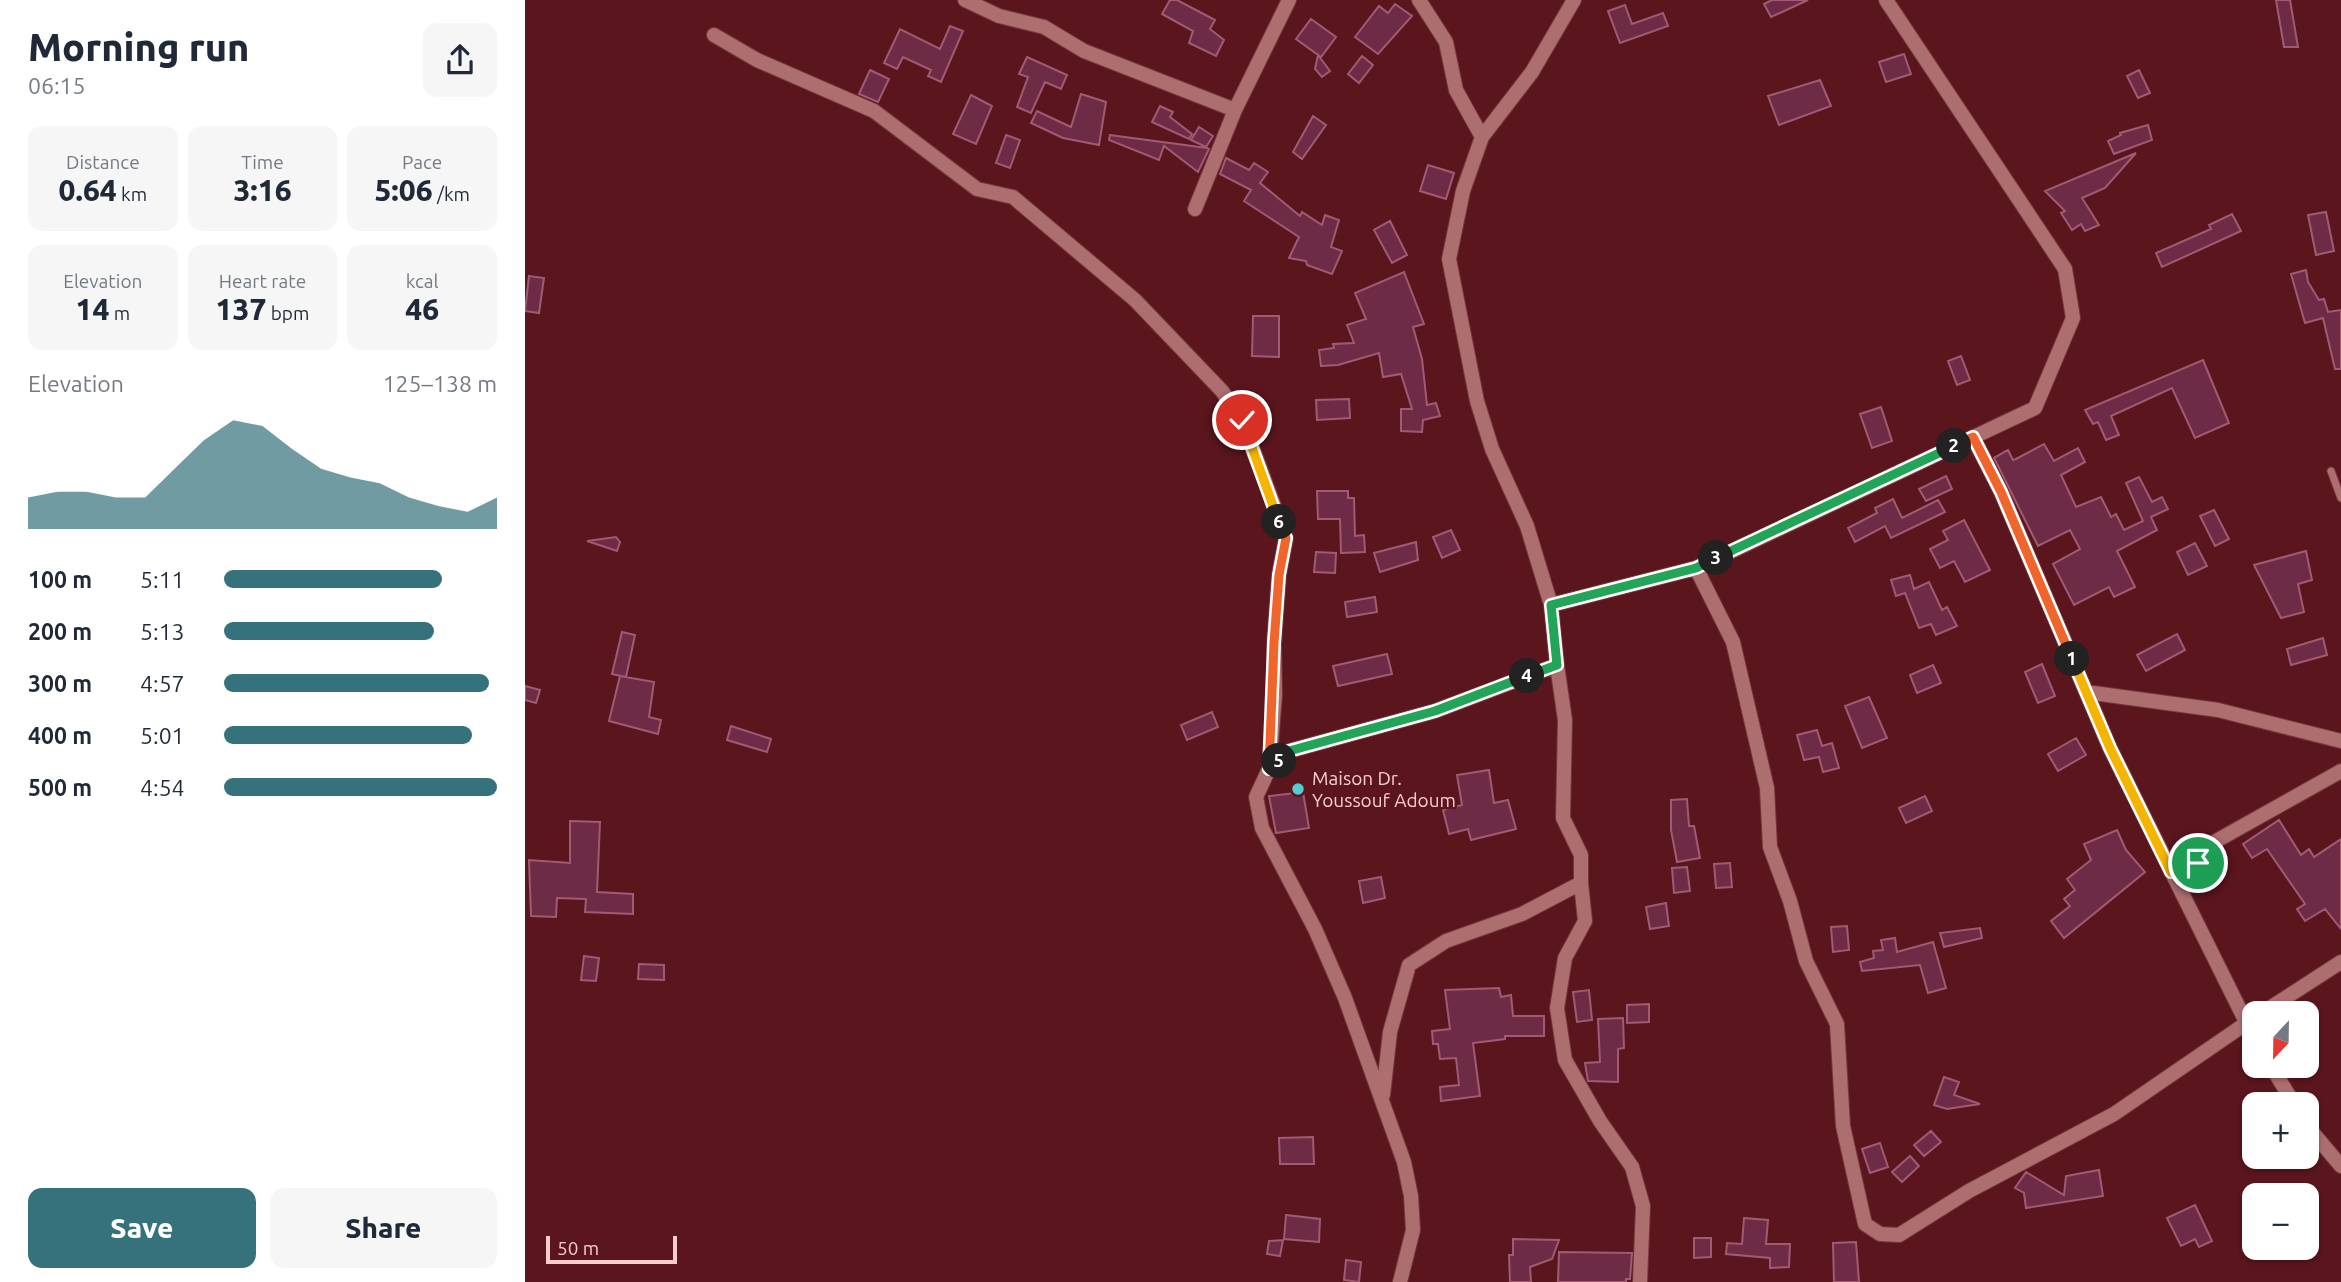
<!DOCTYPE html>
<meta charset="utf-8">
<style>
body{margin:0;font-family:Ubuntu,sans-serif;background:#f6f6f7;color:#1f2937;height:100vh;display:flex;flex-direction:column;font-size:26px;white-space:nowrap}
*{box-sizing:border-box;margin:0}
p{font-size:23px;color:#747a83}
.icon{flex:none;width:38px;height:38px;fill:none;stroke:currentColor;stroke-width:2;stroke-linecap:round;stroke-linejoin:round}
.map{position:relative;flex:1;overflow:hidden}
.sheet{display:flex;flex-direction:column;background:#fff;width:525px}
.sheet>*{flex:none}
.needle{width:46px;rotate:202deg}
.tools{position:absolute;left:1717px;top:1001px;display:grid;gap:14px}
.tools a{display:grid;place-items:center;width:77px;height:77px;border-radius:14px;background:#fff;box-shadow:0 2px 5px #0004;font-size:35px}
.scale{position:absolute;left:21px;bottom:18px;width:131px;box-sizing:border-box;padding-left:7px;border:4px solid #f9cdcd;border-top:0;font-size:19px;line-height:24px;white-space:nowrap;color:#f9cdcd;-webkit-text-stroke:5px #5a151d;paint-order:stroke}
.pin{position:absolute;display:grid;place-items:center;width:60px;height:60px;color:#fff;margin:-30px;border:4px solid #fff;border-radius:50%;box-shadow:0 2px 7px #0007}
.km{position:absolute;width:35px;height:35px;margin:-18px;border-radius:50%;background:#222;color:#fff;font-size:19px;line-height:35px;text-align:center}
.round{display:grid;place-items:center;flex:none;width:74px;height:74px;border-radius:14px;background:#f6f6f7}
.headline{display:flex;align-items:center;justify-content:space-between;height:119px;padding:0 28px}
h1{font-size:38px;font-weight:800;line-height:52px}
.metrics{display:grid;grid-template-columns:repeat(3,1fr);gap:10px;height:119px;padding:7px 28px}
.metrics div{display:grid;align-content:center;border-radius:14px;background:#f6f6f7;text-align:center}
.metrics b{font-size:30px;font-weight:800}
.metrics small{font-size:19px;font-weight:400}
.metrics p{font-size:19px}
.chart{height:196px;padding:14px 28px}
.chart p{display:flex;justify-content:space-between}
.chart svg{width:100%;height:126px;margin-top:7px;fill:#36727c;opacity:.7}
.action{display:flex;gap:14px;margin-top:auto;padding:14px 28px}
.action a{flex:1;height:80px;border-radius:14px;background:#36727c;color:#fff;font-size:28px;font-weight:800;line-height:80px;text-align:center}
.action a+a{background:#f6f6f7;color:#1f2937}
ul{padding:0 28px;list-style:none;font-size:23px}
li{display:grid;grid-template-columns:112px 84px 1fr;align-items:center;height:52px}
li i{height:18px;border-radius:9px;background:#36727c}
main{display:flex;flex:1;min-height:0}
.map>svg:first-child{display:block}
.building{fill:#6e2b45;stroke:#a25a73;stroke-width:2}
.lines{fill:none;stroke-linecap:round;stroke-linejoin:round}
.lane-casing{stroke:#77363d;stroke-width:9}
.street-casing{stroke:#77363d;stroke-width:16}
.lane{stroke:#ad6e6f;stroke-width:7}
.street{stroke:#ad6e6f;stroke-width:14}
.split-1-casing{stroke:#fff;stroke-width:14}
.split-2-casing{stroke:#fff;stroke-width:14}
.split-3-casing{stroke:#fff;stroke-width:14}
.split-4-casing{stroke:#fff;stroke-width:14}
.split-5-casing{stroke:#fff;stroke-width:14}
.split-6-casing{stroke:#fff;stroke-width:14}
.split-7-casing{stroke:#fff;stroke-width:14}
.split-1{stroke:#f5b400;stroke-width:9}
.split-2{stroke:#f0652b;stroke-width:9}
.split-3{stroke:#22a559;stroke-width:9}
.split-4{stroke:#22a559;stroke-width:9}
.split-5{stroke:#22a559;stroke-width:9}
.split-6{stroke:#f0652b;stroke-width:9}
.split-7{stroke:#f5b400;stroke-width:9}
.poi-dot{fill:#51ccd1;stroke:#5a151d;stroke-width:2.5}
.labels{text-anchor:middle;stroke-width:5;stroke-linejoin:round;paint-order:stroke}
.poi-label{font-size:19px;fill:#f9cdcd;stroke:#5a151d;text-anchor:start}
</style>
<main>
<section class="sheet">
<div class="headline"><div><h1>Morning run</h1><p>06:15</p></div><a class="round"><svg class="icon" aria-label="share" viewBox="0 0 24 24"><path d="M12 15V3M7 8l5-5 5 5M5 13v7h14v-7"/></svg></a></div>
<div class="metrics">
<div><p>Distance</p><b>0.64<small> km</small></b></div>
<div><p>Time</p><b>3:16</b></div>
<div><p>Pace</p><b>5:06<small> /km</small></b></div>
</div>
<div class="metrics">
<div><p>Elevation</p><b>14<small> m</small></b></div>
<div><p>Heart rate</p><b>137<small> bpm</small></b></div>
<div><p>kcal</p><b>46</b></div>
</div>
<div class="chart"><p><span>Elevation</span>125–138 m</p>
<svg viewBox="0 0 160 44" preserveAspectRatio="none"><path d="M0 44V33L10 31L20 31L30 33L40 33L50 23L60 13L70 6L80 8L90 16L100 23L110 26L120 28L130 33L140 36L150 38L160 33V44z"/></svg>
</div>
<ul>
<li><b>100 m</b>5:11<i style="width:80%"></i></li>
<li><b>200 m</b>5:13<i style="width:77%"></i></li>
<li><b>300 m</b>4:57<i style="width:97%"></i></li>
<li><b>400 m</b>5:01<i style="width:91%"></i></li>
<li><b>500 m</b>4:54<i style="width:100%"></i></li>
</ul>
<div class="action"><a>Save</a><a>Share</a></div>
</section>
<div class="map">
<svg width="1816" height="1282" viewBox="0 0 1816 1282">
<rect width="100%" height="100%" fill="#5a151d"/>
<path class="building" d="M645 0H652L690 20 685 29 699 40 691 56 664 43 668 31 637 14Z
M1247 0H1283L1246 17 1239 4Z
M1751 0H1765L1773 47H1759Z
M870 4 887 16 853 54 830 37 854 6 863 13Z
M1100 5 1107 24 1138 13 1143 26 1095 43 1083 11Z
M786 19 811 37 796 57 771 39Z
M425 26 438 31 416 82 403 76 406 70 378 57 372 69 359 63 375 29 415 49Z
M1379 54 1386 74 1361 82 1354 62Z
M793 55 805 71 797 77 790 69Z
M837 56 848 65 834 83 823 74Z
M502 57 542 75 536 89 520 82 506 113 492 107 503 77 494 74Z
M345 70 364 79 353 102 334 94Z
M1614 70 1625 93 1613 98 1602 76Z
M1295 80 1306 106 1254 125 1243 96Z
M556 94 581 102 574 145 538 138 506 123 512 111 546 127Z
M446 95 467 106 451 144 428 134Z
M635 106 648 112 645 117 667 134 664 139 627 122Z
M788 116 801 125 777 159 768 152Z
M1623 125 1627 140 1589 154 1583 141 1596 135 1595 133Z
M674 127 688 136 681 147 666 140Z
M481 135 495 140 485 168 471 163Z
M585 135 682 148 684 149 673 172 639 146 634 160 584 140Z
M1611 153 1580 188 1557 198 1574 225 1560 231 1556 224 1547 230 1536 213 1540 211 1520 191Z
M701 158 724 170 729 163 743 172 735 183 775 216 777 212 797 225 800 215 814 220 806 247 817 251 807 274 782 265 781 261 764 258 774 237 719 201 726 190 695 174Z
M903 165 929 173 921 199 895 191Z
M1801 212 1809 251 1791 255 1783 215Z
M1707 214 1716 231 1637 267 1631 253 1686 229 1684 225Z
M865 221 882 255 867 263 849 230Z
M1781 270 1783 282 1794 300 1799 299 1803 312 1816 310V369H1810L1798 318 1780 323 1766 274Z
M879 272 899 324 888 327 897 359 902 405 911 403 915 416 898 420 897 432 876 431V409H887L876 374 858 377 854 353 813 365 796 366 794 350 809 348 808 344 829 343 822 325 841 319 830 293Z
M4 276 19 278 14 313 0 311Z
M728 316H754V357L727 356Z
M1436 356 1445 380 1432 385 1423 361Z
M1678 360 1704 423 1670 438 1647 388 1586 416 1594 435 1581 440 1573 422 1568 424 1560 410Z
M824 399 825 418 792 420 791 400Z
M1356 407 1367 441 1347 448 1335 414Z
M1519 444 1529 461 1553 448 1560 462 1536 475 1551 507 1576 497 1586 517 1591 514 1599 530 1618 521 1601 483 1614 477 1627 502 1637 497 1643 509 1626 517 1632 530 1592 551 1610 587 1589 597 1584 587 1549 605 1528 564 1555 549 1545 530 1513 546 1469 458 1483 450 1488 460 1491 459Z
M1421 476 1427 489 1401 501 1394 489Z
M792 491H823V498H829L830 536 839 535 840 552 816 553 815 519H793Z
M1368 499 1377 518 1413 500 1420 512 1366 538 1360 526 1330 542 1323 528 1352 513 1350 508Z
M1689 510 1704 539 1690 546 1675 516Z
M1439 520 1465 570 1440 582 1429 561 1415 568 1405 549 1423 540 1418 531Z
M926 530 935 550 917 558 908 537Z
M91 537 95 542 92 551 62 541Z
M891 542 893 560 855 572 849 553Z
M1670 543 1682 566 1663 575 1652 552Z
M1781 551 1787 580 1773 584 1779 612 1756 618 1729 565Z
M791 552 811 553 810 573 789 572Z
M1385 575 1389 589 1404 582 1417 610 1422 607 1432 626 1411 635 1406 624 1394 628 1380 593 1371 596 1366 580Z
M850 597 852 612 822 617 820 602Z
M97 632 110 635 101 677 87 674Z
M1652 634 1660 650 1621 671 1612 655Z
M1798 638 1802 655 1766 665 1762 649Z
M862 654 867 674 813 686 808 666Z
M1517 664 1530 696 1513 703 1500 672Z
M1408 665 1416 683 1392 693 1385 675Z
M95 676 129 682 124 717 136 720 133 734 84 721Z
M0 686 15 690 11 703 0 700Z
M1344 697 1362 738 1337 748 1320 706Z
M687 712 693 727 662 740 656 725Z
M206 726 246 739 242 752 202 740Z
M1292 730 1297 746 1307 743 1314 768 1298 772 1294 757 1279 760 1272 735Z
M1551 738 1561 755 1533 771 1523 754Z
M964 770 969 803 983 800 991 829 946 840 943 829 924 834 918 810 937 805 932 775Z
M778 792 784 828 751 833 744 796Z
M1400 796 1407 811 1381 823 1374 808Z
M1162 799 1164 826H1169L1175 858 1152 862 1146 830V800Z
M1754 820 1776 855 1784 849 1789 857 1816 839V929L1800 909 1780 921 1772 909 1780 904 1742 849 1727 858 1718 844Z
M45 821 75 822 72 892 108 894V914L60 912 61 899 32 898 31 917 6 916 4 860 45 863Z
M1592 830 1601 850 1620 872 1539 938 1526 921 1545 906 1539 899 1550 890 1542 879 1566 860 1559 844Z
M1205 863 1207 887 1191 888 1189 864Z
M1162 867 1165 891 1149 893 1147 868Z
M856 877 860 898 838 903 834 881Z
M1141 903 1144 926 1125 929 1121 907Z
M1322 926 1324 950 1308 952 1306 927Z
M1455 928 1457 938 1419 947 1415 933Z
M1370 938 1372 952 1408 942 1421 988 1403 993 1395 965 1337 971 1335 962 1349 958 1348 951 1358 950 1356 940Z
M59 956 74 958 71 981 56 980Z
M114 964 139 965V980L113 979Z
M974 988 976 997 986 995 988 1016H1019V1036H980V1039L948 1043 955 1096 916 1101 915 1087 934 1085 931 1058 915 1059 913 1044H908L907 1031 925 1029 920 990Z
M1064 990 1067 1020 1052 1022 1048 992Z
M1124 1004V1022L1102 1023V1005Z
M1098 1018 1099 1048 1093 1049V1082L1063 1081 1060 1063 1075 1062 1073 1019Z
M1419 1077 1434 1082 1429 1095 1455 1104 1422 1109 1409 1105Z
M1406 1131 1416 1142 1399 1156 1389 1145Z
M788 1137 789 1164H755L754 1138Z
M1355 1143 1363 1167 1345 1173 1337 1149Z
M1385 1156 1394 1166 1377 1182 1367 1172Z
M1574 1170 1578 1196 1501 1208 1499 1193 1490 1188 1501 1172 1539 1195 1541 1176Z
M1670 1205 1687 1241 1674 1247 1670 1239 1656 1246 1642 1218Z
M761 1215 795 1219 794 1242 759 1239Z
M1219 1218 1243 1220 1241 1244H1265L1264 1267 1245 1268V1258L1201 1254 1202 1243 1217 1244Z
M1169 1238H1186V1257L1169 1258Z
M988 1239 1034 1240 1027 1259 1005 1267 1006 1282H985L984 1255H988Z
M758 1240 755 1256 742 1254 744 1241Z
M1331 1242 1334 1282H1309L1308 1243Z
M1034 1252 1107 1253 1105 1279H1101V1282H1033Z
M821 1260 836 1262 834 1282 819 1280Z"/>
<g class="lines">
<defs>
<path id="lane" d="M1806 471 1816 498"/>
<path id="street" d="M440 0 474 16 519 27 559 51 710 110
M894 0 921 42 931 90 957 137
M189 35 232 60 349 111 452 189 488 197 610 300 697 391 717 420 761 538 754 575 749 643 750 695 744 769 731 797 737 828 790 929 820 998 879 1162 886 1196 888 1230 875 1282
M670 209 710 110 764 0
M1448 437 1476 492 1585 748 1729 1038
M1171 568 1510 408 1548 318 1540 269 1361 0
M1026 605 1171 568 1208 642 1242 788 1245 847 1265 901 1281 961 1312 1024 1318 1126 1340 1224 1355 1234 1374 1235 1444 1191 1589 1114 1729 1018
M1032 665 1026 605 1002 526 967 449 952 401 924 259 938 191 957 137 1007 72 1049 0
M1561 692 1693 710 1816 741
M744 769 764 751 910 711 1032 665 1040 720 1038 818 1056 855V883L997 914 921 941 884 965 865 1032 858 1095
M1646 872 1673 863 1691 841 1816 771
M1056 883 1060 921 1040 958 1032 1008 1040 1060 1075 1121 1107 1167 1118 1206 1115 1282
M1737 1013 1816 962
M1746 1066 1769 1104
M1782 1126 1816 1166"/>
</defs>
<use href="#lane" class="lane-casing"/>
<use href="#street" class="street-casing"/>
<use href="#lane" class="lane"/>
<use href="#street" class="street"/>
</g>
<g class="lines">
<defs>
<path id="split-1" d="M1547 659 1585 748 1646 872 1673 863"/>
<path id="split-2" d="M1429 446 1448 437 1476 492 1547 659"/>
<path id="split-3" d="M1191 558 1429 446"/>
<path id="split-4" d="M1002 676 1032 665 1026 605 1171 568 1191 558"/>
<path id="split-5" d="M754 761 764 751 910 711 1002 676"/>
<path id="split-6" d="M754 522 761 538 754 575 749 643 744 769 754 761"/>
<path id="split-7" d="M717 420 754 522"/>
</defs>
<use href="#split-1" class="split-1-casing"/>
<use href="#split-2" class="split-2-casing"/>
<use href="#split-3" class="split-3-casing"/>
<use href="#split-4" class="split-4-casing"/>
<use href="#split-5" class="split-5-casing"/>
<use href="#split-6" class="split-6-casing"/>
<use href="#split-7" class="split-7-casing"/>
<use href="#split-1" class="split-1"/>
<use href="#split-2" class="split-2"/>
<use href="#split-3" class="split-3"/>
<use href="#split-4" class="split-4"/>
<use href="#split-5" class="split-5"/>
<use href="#split-6" class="split-6"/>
<use href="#split-7" class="split-7"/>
</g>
<circle class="poi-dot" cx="773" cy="789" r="7"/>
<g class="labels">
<g class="poi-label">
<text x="787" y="785">Maison Dr.<tspan x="787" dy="22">Youssouf Adoum</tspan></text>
</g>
</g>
</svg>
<div class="tools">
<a><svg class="needle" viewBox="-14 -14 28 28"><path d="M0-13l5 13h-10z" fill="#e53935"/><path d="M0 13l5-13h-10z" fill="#747a83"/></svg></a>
<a>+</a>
<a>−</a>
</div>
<div class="scale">50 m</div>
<div class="pin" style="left:1673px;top:863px;background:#1e9e55"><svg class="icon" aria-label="arrive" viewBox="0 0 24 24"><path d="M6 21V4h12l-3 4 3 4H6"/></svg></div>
<div class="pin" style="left:717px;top:420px;background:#d93025"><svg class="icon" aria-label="check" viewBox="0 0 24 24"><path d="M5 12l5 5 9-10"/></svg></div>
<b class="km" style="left:1547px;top:659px">1</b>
<b class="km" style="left:1429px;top:446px">2</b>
<b class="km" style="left:1191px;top:558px">3</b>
<b class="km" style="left:1002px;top:676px">4</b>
<b class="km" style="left:754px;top:761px">5</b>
<b class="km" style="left:754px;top:522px">6</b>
</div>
</main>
